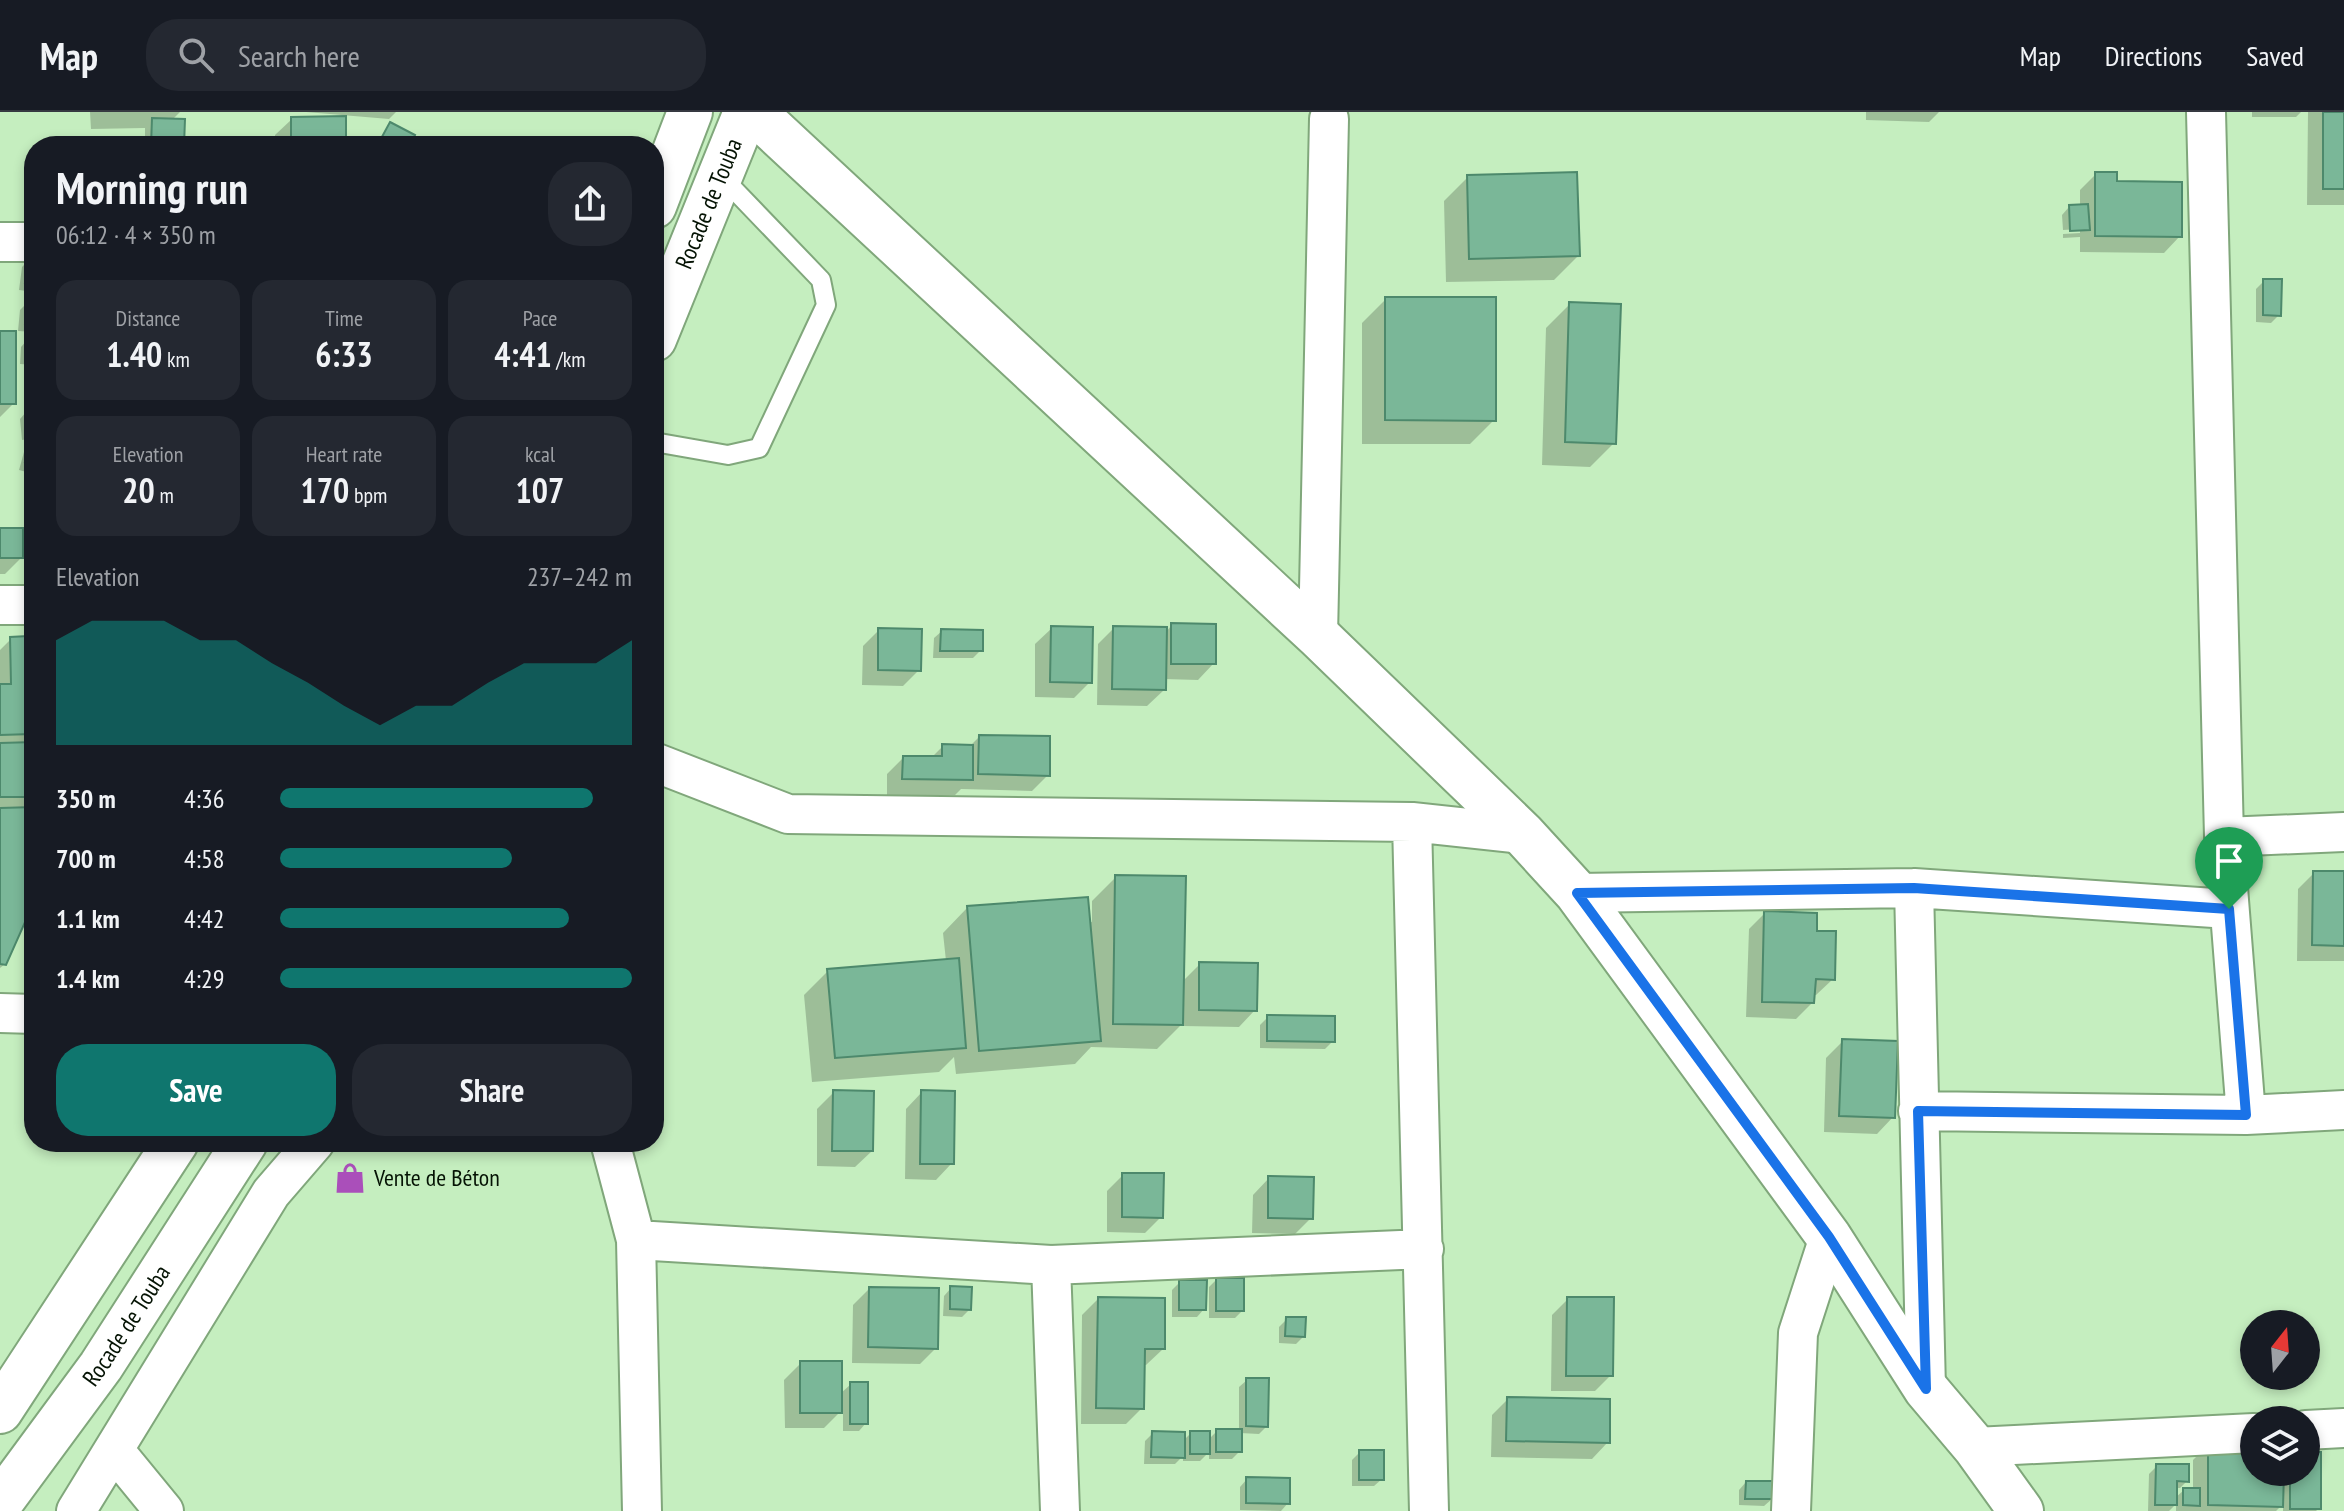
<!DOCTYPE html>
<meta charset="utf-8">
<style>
body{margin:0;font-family:"PT Sans Narrow",sans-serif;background:#242831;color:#f1f3f6;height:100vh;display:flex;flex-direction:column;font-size:30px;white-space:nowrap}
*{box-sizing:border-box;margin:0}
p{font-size:26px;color:#9ea1a6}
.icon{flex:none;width:44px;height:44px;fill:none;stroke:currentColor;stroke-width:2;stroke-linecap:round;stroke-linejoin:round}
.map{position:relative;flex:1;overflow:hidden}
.drawer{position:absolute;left:24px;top:24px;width:640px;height:1016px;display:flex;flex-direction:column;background:#171b24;border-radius:32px;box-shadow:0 4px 12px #0003}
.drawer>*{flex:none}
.needle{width:52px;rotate:17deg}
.tools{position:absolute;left:2240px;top:1198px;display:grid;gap:16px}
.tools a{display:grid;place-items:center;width:80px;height:80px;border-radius:50%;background:#171b24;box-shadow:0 4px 12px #0003;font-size:40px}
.pin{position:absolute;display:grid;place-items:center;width:68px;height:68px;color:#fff;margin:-82px -34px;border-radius:50% 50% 50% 0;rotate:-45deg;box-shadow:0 0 8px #0007}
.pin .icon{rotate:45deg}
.round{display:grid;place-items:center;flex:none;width:84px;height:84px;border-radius:32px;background:#242831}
.head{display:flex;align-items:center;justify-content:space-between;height:136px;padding:0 32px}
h1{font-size:44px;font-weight:700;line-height:60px}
.figures{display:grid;grid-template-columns:repeat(3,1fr);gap:12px;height:136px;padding:8px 32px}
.figures div{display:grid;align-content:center;border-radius:20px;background:#242831;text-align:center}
.figures b{font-size:34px;font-weight:700}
.figures small{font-size:22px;font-weight:400}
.figures p{font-size:22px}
.chart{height:224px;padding:16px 32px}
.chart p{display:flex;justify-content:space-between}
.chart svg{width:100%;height:144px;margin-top:8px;fill:#0f766e;opacity:.7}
.action{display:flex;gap:16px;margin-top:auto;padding:16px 32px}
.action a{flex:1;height:92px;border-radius:32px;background:#0f766e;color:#fff;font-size:32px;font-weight:700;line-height:92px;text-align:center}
.action a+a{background:#242831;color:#f1f3f6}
ul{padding:0 32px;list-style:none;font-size:26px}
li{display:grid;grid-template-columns:128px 96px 1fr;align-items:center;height:60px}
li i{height:20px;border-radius:10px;background:#0f766e}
header{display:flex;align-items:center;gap:48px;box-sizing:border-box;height:112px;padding:0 40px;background:#171b24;border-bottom:2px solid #363941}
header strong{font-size:38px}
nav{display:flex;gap:44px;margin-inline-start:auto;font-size:28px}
.search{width:560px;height:72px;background:#242831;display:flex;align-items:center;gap:20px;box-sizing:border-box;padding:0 28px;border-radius:32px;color:#9ea1a6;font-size:30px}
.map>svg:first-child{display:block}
.shadow{fill:#0003}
.building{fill:#7ab798;stroke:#4d896c;stroke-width:2}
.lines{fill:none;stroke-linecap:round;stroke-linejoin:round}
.service-casing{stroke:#80a77b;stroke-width:22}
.minor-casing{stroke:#80a77b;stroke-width:42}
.secondary-casing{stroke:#80a77b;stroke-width:48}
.primary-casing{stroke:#80a77b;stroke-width:48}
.service{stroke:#fff;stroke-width:18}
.minor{stroke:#fff;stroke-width:38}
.secondary{stroke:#fff;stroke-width:44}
.primary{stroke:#fff;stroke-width:44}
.route-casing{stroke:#fff;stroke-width:16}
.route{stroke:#1a73e8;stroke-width:10}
.labels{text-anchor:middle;stroke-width:6;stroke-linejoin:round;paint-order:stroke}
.street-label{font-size:24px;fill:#051304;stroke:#c5eebf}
.poi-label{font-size:24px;fill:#051304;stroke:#c5eebf;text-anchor:start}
</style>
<header>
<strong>Map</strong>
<div class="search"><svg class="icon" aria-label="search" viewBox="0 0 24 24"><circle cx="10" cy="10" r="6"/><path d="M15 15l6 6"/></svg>Search here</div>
<nav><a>Map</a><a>Directions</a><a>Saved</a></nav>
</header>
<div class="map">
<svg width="2344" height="1399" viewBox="0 0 2344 1399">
<rect width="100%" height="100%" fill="#c5eebf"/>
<path class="shadow" d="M90 0H180L172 8 182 34H145V16L91 17Z
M306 0H396L389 7Z
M1866 0H1939L1929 10 1866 8Z
M2252 0H2301L2296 5H2252Z
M2308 0H2344V93H2307Z
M292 7 344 34H275V23Z
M2096 62 2114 71 2180 124 2164 141 2080 140V125L2063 126V122L2080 121V117L2063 118 2062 103 2069 95H2080V78Z
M1468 65 1578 144 1554 168 1446 170 1444 89Z
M30 147 34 148V180L19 178 22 155Z
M2264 169 2279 203 2271 211 2256 210V177Z
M1386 187 1494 308 1470 332H1362V211Z
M28 190H34V220L18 219 20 198Z
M1570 192 1614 331 1590 355 1542 353 1546 216Z
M0 221 14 291 0 305Z
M28 227H34V253L20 252 21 235Z
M27 299H34V326L22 328 20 307Z
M31 332 34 333V362L19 358 24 340Z
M0 418 21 446 5 462H0Z
M1172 513 1214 551 1198 568 1164 567V578L1147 594 1097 593 1098 532 1114 516 1165 521Z
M1052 516 1090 570 1074 586 1035 585V532Z
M879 518 919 558 903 574 862 573 863 534Z
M942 519 981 538 973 546H933L934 526Z
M34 521V785L5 852 0 856V538L11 527 28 526Z
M979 625 1048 663 1032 679 961 677 955 683H887V662L903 646H931L943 634 969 635Z
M2314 761H2344V849H2297L2298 777Z
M1116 765 1182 870 1200 852 1255 898 1239 915 1183 914V911L1157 937 1091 935 1075 952 956 962 954 945 939 960 812 970 804 883 828 859 946 849 943 821 967 796 1092 810V789Z
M1765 801 1815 820 1833 867 1816 883H1813V890L1796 907 1746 905 1749 817Z
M1268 905 1333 929 1325 937 1260 936V913Z
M1843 929 1893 1005 1877 1022 1824 1020 1826 946Z
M834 980 872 1039 855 1055 817 1054V997Z
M922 980 952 1051 936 1068 905 1067 906 997Z
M1123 1063 1161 1105 1145 1121 1107 1120V1079Z
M1269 1066 1311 1106 1295 1122 1252 1121 1253 1083Z
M1216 1168 1242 1199 1235 1206H1209V1175Z
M1180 1170 1204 1197 1197 1205H1172V1178Z
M951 1176 969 1198 962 1205 943 1204 944 1184Z
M869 1177 936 1236 920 1252 852 1251 853 1193Z
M1098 1187 1163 1237 1146 1253H1143L1142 1296 1126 1312H1081L1082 1203Z
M1568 1187 1611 1263 1595 1279H1551L1552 1203Z
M1287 1207 1304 1224 1296 1232 1279 1231V1215Z
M801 1251 840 1282 851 1272 866 1311 859 1319H843V1297L824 1316H785L784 1268Z
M1247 1268 1267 1314 1259 1322 1240 1321V1339L1232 1347H1209V1340L1200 1349H1183V1344L1175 1352H1144L1145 1329 1152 1322 1183 1329 1191 1321 1208 1328 1217 1319H1239V1275Z
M1508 1287 1608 1330 1592 1347 1491 1345 1492 1303Z
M2209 1332 2254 1360H2306V1342L2319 1396 2316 1399H2283V1392L2276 1399H2176V1392L2169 1399H2148L2149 1362 2157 1354 2187 1369 2180 1376H2175V1386L2184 1378H2193V1348Z
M1360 1340 1382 1367 1374 1374H1352V1348Z
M1247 1367 1288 1391 1281 1399 1240 1398V1375Z
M1746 1370 1772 1387 1764 1394 1739 1393V1378Z"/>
<path class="building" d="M2323 0H2344V77H2323Z
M346 4V34H291V5Z
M152 6 185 7 184 34H151Z
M390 10 415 23 409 34H377Z
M1577 60 1580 144 1469 147 1467 63Z
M2095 60H2117V69L2182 70V125L2095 124Z
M2088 92 2090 118 2070 119 2069 93Z
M29 145 34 146V172L25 171Z
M2263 167H2282L2281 204 2263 203Z
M1385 185H1496V309L1385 308Z
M27 188H34V212H25Z
M1569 190 1621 192 1616 332 1565 330Z
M0 219H16V292H0Z
M28 225H34V246H27Z
M26 297H34V321H29Z
M31 330 34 331V353L25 350Z
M0 416H23V446H0Z
M1171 511 1216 512V552H1171Z
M1051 514 1093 515 1092 571 1050 570Z
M1113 514 1167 515 1166 578 1112 577Z
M878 516 922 517 921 559 878 558Z
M941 517 983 518V539H940Z
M28 524 32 622 0 623V572H11L10 525Z
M979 623 1050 624V664L978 662Z
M34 630V685H0V631Z
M942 632 973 633V668L902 667 903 644H942Z
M34 695V790L6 853 0 852V696Z
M2313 759H2344V834L2312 833Z
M1115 763 1186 764 1183 913 1113 912Z
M1088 785 1101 929 979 939 967 794Z
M1764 799 1817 801V819H1836L1835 868 1816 867 1814 891 1762 890Z
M959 846 966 936 835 946 827 857Z
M1199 850 1258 851 1257 899 1199 898Z
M1267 903 1335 904V930L1267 929Z
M1842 927 1898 929 1895 1006 1839 1004Z
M833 978 874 979 873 1039H832Z
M921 978 955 979 954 1052H920Z
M1122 1061H1164L1163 1106 1122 1105Z
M1268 1064 1314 1065 1313 1107 1268 1106Z
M1216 1166H1244V1199H1216Z
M1179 1168H1207L1206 1198H1179Z
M950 1174 972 1175 971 1198 950 1197Z
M869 1175 939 1176 938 1237 868 1235Z
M1098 1185 1165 1186V1237H1145L1144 1297 1096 1296Z
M1567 1185H1614L1613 1264H1566Z
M1286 1205H1306L1305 1225 1285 1224Z
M800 1249H842V1301H800Z
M1246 1266H1269L1268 1315 1246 1314Z
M850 1270H868V1312H850Z
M1507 1285 1610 1287V1331L1506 1329Z
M1216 1317H1242V1340H1216Z
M1152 1319 1185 1320V1346L1151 1345Z
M1190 1319H1210V1342H1190Z
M2208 1330 2254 1331V1360H2284L2283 1395 2208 1393Z
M1359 1338H1384V1368H1359Z
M2306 1340H2321V1397H2290V1360H2306Z
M2156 1352H2189V1370L2177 1369V1393H2155Z
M1246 1365 1290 1366V1392L1246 1391Z
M1746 1369H1774V1387H1745Z
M2183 1376H2200V1394L2183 1393Z"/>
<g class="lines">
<defs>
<path id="service" d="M654 330 728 343 759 336 826 193 821 168 722 65"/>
<path id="minor" d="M2206 0 2224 725 2246 1003
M0 130H34
M0 493H34
M1318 524 1329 7
M654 650 788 702 1412 710 1523 722
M1412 710 1429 1399
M2224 725 2344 720
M1914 776 1926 1277
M1577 781 1914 776 2229 797
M0 901 34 902
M1918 999 2246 1003 2344 998
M610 1030 636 1128 642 1399
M636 1128 1051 1153 1424 1137
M1051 1153 1060 1399
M2306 1318 2344 1316
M1975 1335 2254 1321
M114 1338 164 1399
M76 1399 271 1081 315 1030
M1791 1399 1798 1221 1829 1125"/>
<path id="secondary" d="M754 0 1318 524 1523 722 1577 781 1829 1125 1926 1277 1975 1335 2021 1399"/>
<g id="primary">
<path d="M654 94 690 0"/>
<path id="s1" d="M654 227 746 0"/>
<path d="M0 1299 176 1030"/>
<path id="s2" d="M0 1391 101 1254 245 1030"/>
</g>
</defs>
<use href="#service" class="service-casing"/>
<use href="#minor" class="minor-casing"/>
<use href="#secondary" class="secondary-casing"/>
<use href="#primary" class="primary-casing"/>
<use href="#service" class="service"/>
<use href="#minor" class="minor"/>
<use href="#secondary" class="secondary"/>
<use href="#primary" class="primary"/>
</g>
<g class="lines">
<defs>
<path id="route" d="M1914 776 2229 797 2246 1003 1918 999 1926 1277 1829 1125 1577 781Z"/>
</defs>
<use href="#route" class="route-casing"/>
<use href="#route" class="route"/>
</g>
<defs>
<symbol id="shop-bare" viewBox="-9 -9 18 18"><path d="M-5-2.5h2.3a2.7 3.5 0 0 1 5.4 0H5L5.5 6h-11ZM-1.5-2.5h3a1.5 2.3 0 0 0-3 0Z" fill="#aa4fba" stroke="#c5eebf" stroke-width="2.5" paint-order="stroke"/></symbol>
</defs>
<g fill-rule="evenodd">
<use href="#shop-bare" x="328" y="1044" width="44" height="44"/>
</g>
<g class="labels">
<g class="street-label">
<text dy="8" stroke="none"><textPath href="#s1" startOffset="146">Rocade de Touba</textPath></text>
<text dy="8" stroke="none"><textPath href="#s2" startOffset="218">Rocade de Touba</textPath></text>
</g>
<g class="poi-label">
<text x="374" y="1074">Vente de Béton</text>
</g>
</g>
</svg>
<div class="tools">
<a><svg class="needle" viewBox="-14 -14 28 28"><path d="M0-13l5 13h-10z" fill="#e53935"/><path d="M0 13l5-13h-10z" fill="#9ea1a6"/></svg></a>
<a><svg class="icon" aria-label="layers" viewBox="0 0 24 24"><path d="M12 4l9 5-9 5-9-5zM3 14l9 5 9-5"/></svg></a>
</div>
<div class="pin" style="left:2229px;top:797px;background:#1e9e55"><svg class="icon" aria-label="arrive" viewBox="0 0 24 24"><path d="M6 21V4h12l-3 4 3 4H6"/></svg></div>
<section class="drawer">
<div class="head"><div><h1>Morning run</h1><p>06:12 · 4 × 350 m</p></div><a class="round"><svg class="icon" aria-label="share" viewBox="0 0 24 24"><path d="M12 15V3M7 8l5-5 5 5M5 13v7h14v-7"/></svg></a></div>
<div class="figures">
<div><p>Distance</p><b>1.40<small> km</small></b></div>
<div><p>Time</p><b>6:33</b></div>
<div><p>Pace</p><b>4:41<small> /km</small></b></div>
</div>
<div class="figures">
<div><p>Elevation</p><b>20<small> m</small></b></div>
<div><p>Heart rate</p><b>170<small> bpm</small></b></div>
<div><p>kcal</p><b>107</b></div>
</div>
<div class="chart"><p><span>Elevation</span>237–242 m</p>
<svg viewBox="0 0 160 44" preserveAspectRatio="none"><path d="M0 44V12L10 6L20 6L30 6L40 12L50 12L60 19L70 25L80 32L90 38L100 32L110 32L120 25L130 19L140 19L150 19L160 12V44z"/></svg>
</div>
<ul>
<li><b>350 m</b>4:36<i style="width:89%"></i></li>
<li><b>700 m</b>4:58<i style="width:66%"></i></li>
<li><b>1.1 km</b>4:42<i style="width:82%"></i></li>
<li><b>1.4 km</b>4:29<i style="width:100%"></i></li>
</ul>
<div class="action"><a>Save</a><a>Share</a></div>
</section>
</div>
